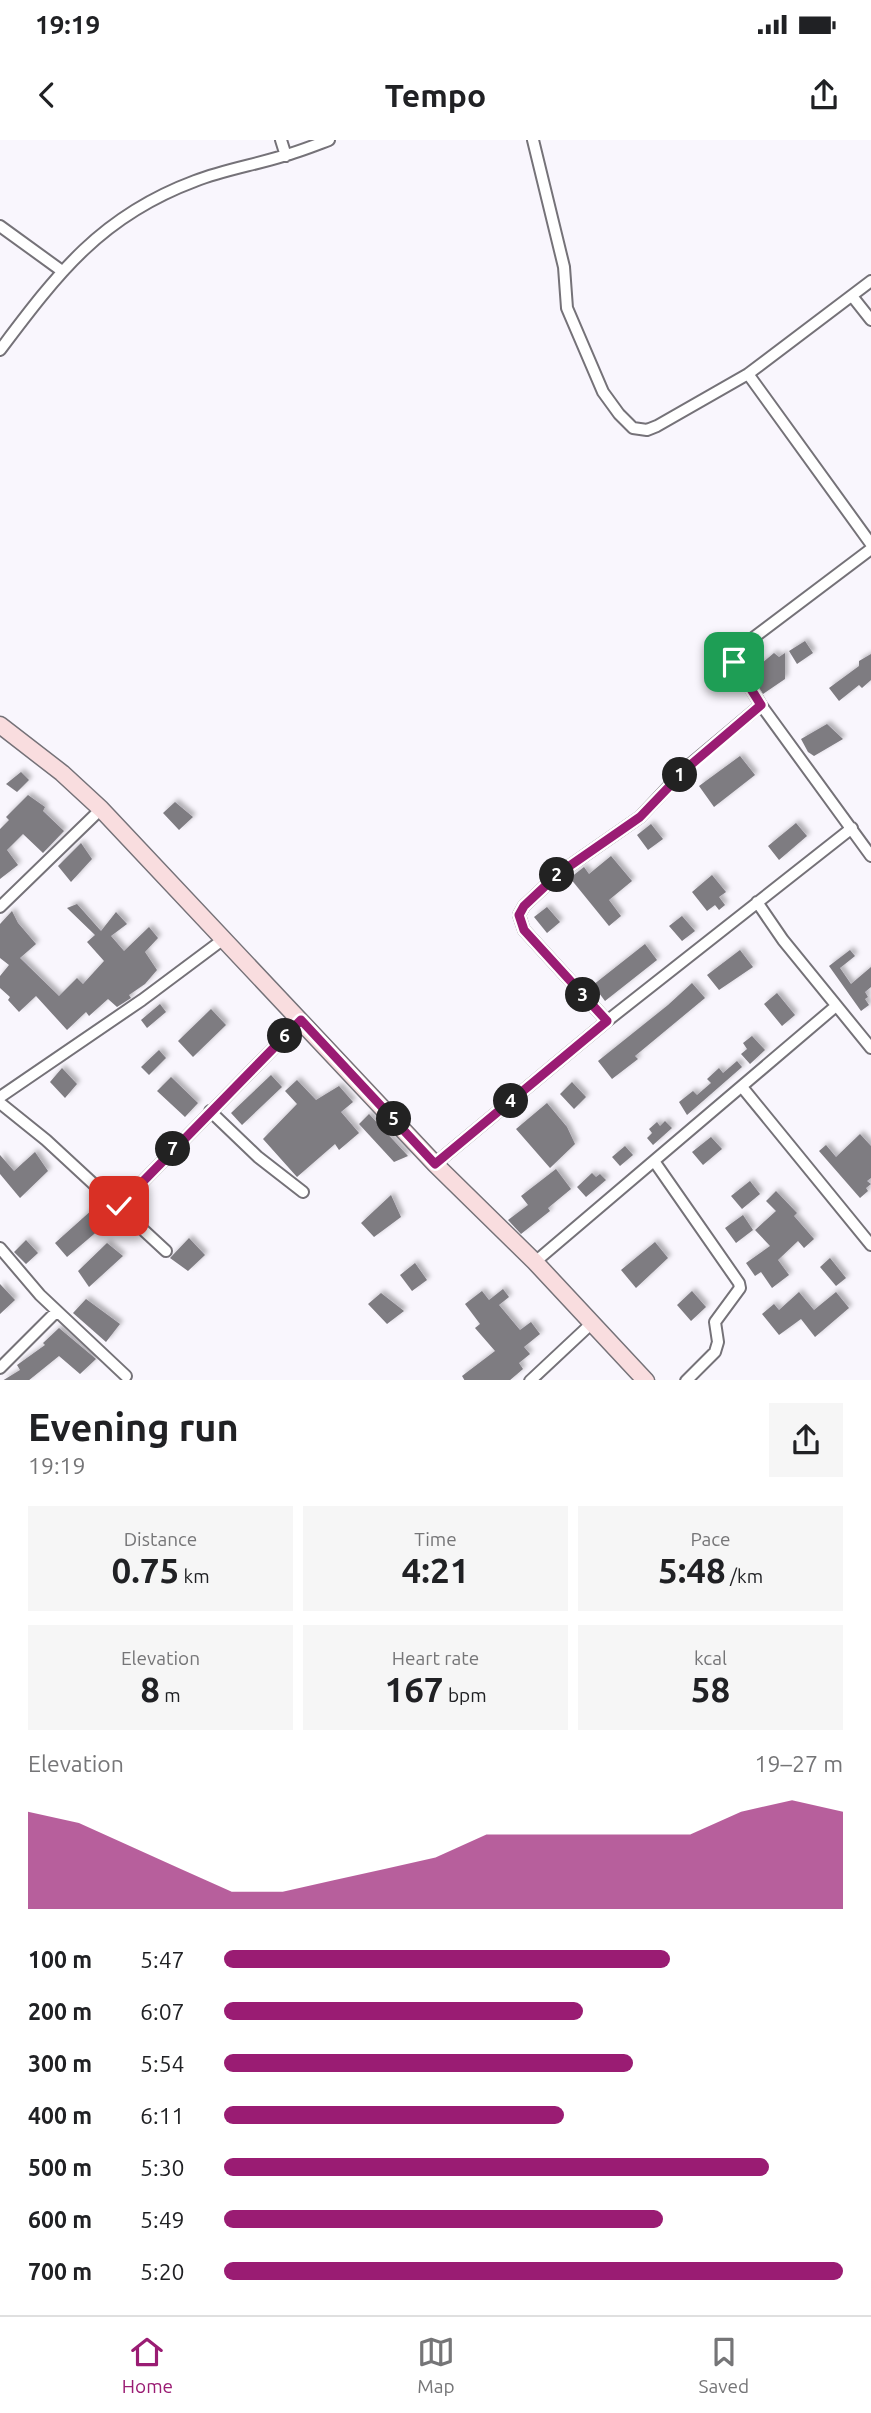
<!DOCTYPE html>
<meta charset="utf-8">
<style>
body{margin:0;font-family:Ubuntu,sans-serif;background:#f6f6f6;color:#202124;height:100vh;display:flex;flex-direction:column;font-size:26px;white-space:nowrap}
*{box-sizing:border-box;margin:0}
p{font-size:23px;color:#757577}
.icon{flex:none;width:38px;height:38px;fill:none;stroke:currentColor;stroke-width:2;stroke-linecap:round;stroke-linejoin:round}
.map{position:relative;height:1240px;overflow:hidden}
.side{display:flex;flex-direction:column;background:#fff;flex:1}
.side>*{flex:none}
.pin{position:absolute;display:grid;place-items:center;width:60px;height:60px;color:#fff;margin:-30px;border-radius:14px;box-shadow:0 4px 10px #0006}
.km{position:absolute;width:35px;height:35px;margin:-18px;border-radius:50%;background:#222;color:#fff;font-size:19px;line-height:35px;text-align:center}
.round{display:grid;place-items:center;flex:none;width:74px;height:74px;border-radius:0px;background:#f6f6f6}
.headline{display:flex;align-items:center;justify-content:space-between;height:119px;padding:0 28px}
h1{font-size:38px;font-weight:600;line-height:52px}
.stats{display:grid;grid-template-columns:repeat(3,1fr);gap:10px;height:119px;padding:7px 28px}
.stats div{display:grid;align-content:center;border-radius:0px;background:#f6f6f6;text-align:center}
.stats b{font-size:35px;font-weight:600}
.stats small{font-size:19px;font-weight:400}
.stats p{font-size:19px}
.chart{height:196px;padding:14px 28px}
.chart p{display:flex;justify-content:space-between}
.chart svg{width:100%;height:126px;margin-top:7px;fill:#9a1c73;opacity:.7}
ul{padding:0 28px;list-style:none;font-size:23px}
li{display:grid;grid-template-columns:112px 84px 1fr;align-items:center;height:52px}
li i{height:18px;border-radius:9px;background:#9a1c73}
.status{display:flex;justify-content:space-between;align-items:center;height:49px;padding:0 35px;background:#fff;direction:ltr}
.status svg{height:19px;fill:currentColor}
header{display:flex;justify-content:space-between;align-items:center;height:91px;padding:0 28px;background:#fff;font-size:32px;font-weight:600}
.tabs{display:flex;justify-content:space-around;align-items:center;height:98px;border-top:2px solid #e0e0e0;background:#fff;font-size:19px;color:#757577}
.tabs a{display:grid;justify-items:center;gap:4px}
.tabs .selected{color:#9a1c73}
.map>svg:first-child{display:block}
.building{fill:#7e7b81;filter:url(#shadow)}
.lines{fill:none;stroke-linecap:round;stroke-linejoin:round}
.street-casing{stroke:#757278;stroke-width:14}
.secondary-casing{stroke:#757278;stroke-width:19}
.street{stroke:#fff;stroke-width:10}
.secondary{stroke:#f9dddf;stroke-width:16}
.route-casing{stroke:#fff;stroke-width:14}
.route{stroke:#9a1c73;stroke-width:9}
</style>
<div class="status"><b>19:19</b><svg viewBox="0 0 49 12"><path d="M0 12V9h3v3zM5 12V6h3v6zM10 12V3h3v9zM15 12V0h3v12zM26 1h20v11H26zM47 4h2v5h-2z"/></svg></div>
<header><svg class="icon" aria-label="back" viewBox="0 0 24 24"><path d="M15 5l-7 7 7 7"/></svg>Tempo<svg class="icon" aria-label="share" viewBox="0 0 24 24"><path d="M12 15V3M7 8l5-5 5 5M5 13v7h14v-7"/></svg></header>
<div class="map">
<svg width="871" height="1241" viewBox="0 0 871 1241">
<defs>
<filter id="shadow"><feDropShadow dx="3.5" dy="-3.5" stdDeviation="2" flood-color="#0004"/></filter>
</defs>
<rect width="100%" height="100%" fill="#f9f6fd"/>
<path class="building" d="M805 501 813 513 797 524 789 511Z
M774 513 779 517 785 513V539L763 554 750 533Z
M871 514V540L862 548 859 545 839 561 829 548 859 526V521Z
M827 584 843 599 814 616 808 612 801 599Z
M740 616 755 635 714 667 699 646Z
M21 632 29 640 17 652 6 644Z
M28 655 45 667 43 671 64 691 43 713 23 694 7 710 18 725 0 739V689L9 680 6 677Z
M175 662 193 677 179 690 163 673Z
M796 683 807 696 779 720 768 706Z
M651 684 663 699 648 710 637 695Z
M81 703 92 719 71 742 58 726Z
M611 716 632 741 609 760 621 776 609 786 570 738 584 727 589 734Z
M712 735 726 752 719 757 725 765 719 770 715 765 707 771 692 752Z
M77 764 101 791 116 772 127 784 111 796 124 811 149 787 158 798 145 812 157 830 145 844 129 855 131 858 117 867 108 859 89 876 86 872 67 890 36 856 19 872 8 860 10 857 0 848V836L9 825 0 818V784L12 771 18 783 36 804 20 818 59 856 77 838 83 844 104 821 87 802 95 795 67 768Z
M547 767 560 782 547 793 534 777Z
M682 776 695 791 682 801 669 786Z
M645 804 657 820 605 861 593 845Z
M740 810 753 827 719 850 707 835Z
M850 810 855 816 840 828 851 844 871 827V847L865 852 868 857 865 859 869 865 861 871 829 826Z
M692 843 705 858 635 916 638 919 612 939 598 921 668 865Z
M777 853 795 875 782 886 764 864Z
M160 864 166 872 147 888 141 880Z
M211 869 226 885 193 917 178 901Z
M752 896 765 910 750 924 741 914 747 909 743 903Z
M159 910 166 918 149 935 141 927Z
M737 921 742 927 687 975 679 962 693 951 697 955 711 943 707 939 719 928 723 933Z
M62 928 77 944 65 958 50 942Z
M271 935 282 947 242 985 231 973Z
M171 937 198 963 185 977 157 951Z
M297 940 316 960 339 946 353 962 341 972 359 993 339 1010 335 1004 297 1037 263 999 297 964 285 951Z
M572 942 586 957 574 969 560 954Z
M547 963 567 987 575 1004 550 1028 516 989Z
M369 974 408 1016 394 1022 359 984Z
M665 981 672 988 653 1005 647 998 652 993 649 989 657 982 660 986Z
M860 994 871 1006V1038L867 1041 871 1044 866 1048 868 1051 860 1058 819 1011 826 1005 836 1017Z
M711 997 722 1009 703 1025 692 1012Z
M625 1006 633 1015 620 1026 612 1017Z
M35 1012 48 1031 20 1058 0 1034V1015L14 1031Z
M556 1029 571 1049 548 1068 550 1071 521 1094 508 1080 528 1065 521 1056Z
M592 1033 596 1037 600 1034 606 1040 586 1057 577 1047Z
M750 1041 760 1054 742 1069 731 1056Z
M776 1051 797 1073 794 1076 814 1099 804 1108 798 1101 778 1120 789 1135 772 1148 761 1132 755 1136 746 1123 770 1106 755 1090 776 1071 766 1061Z
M391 1055 401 1077 374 1097 361 1083Z
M93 1069 107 1083 67 1117 55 1103Z
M743 1075 753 1090 736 1103 725 1088Z
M189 1098 205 1115 188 1131 170 1118Z
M26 1100 38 1113 26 1124 14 1112Z
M655 1102 668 1118 636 1148 621 1130Z
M107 1103 123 1116 89 1147 78 1131Z
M830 1118 846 1138 836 1146 820 1127Z
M415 1123 427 1140 412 1151 400 1135Z
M0 1144 15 1160 0 1174Z
M503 1149 509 1157 499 1165 520 1190 531 1182 540 1194 524 1207 530 1214 519 1223 523 1229 509 1241H465L462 1236 495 1211 475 1188 480 1184 465 1164 482 1151 489 1160Z
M692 1151 706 1167 691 1181 677 1165Z
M799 1152 814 1170 836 1152 849 1168 815 1197 801 1179 779 1195 762 1174 774 1164 779 1170Z
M381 1153 404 1171 387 1184 368 1164Z
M86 1159 120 1184 106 1202 73 1173Z
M59 1188 96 1219 80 1234 59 1216 28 1241H2L20 1230 17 1225 45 1205 43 1203Z"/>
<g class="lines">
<defs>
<path id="street" d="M281 0 286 16
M533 0 564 127 567 168 603 252 619 274 633 288 647 290 657 286 748 234 871 141
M0 86 62 131
M852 156 871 180
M0 210C58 133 101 76 195 41 223 30 254 25 283 16 298 12 313 6 329 0
M748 234 871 404
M871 409 737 510 733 516 734 521 761 565 871 716
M757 762 783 800 871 908
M0 767 101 669
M607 881 524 790 519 775 524 766 558 734 640 677 687 627 761 565
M742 947 871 1105
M0 957 142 860 225 798
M0 963 46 1000 166 1111
M210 971 258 1017 303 1052
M654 1021 739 1143 740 1148 715 1182 718 1202 715 1212 686 1241
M435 1024 607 881 852 688
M119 1066 301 880
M0 1108 40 1155 126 1236
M535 1122 836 866
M0 1228 57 1171
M530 1241 592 1183"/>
<path id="secondary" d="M0 585 62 633 101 669 435 1024 535 1122 646 1241"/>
</defs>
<use href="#street" class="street-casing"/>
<use href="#secondary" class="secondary-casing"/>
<use href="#street" class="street"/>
<use href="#secondary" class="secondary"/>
</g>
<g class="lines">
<defs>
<path id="route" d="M119 1066 301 880 435 1024 607 881 524 790 519 775 524 766 558 734 640 677 687 628 761 565 734 522"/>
</defs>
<use href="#route" class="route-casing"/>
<use href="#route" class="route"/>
</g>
</svg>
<div class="pin" style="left:734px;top:522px;background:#1e9e55"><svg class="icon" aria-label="arrive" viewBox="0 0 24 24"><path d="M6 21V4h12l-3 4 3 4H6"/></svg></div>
<div class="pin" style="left:119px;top:1066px;background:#d93025"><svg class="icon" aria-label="check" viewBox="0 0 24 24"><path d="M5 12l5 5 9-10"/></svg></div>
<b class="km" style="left:680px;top:635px">1</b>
<b class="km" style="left:557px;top:735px">2</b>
<b class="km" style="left:583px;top:855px">3</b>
<b class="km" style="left:511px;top:961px">4</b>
<b class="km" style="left:394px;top:979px">5</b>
<b class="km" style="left:285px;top:896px">6</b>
<b class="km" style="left:173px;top:1009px">7</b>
</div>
<section class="side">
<div class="headline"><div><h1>Evening run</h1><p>19:19</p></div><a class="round"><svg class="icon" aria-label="share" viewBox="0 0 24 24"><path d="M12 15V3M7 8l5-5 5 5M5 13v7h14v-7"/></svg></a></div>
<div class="stats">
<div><p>Distance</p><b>0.75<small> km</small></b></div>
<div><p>Time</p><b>4:21</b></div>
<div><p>Pace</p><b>5:48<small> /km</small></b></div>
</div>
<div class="stats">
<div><p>Elevation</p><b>8<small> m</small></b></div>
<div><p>Heart rate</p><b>167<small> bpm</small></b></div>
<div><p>kcal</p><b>58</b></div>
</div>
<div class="chart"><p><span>Elevation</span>19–27 m</p>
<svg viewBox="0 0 160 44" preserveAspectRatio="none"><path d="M0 44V10L10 14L20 22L30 30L40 38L50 38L60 34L70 30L80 26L90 18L100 18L110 18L120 18L130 18L140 10L150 6L160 10V44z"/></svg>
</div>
<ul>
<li><b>100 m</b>5:47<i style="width:72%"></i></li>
<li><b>200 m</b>6:07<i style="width:58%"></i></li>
<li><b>300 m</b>5:54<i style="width:66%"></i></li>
<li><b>400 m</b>6:11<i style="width:55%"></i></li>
<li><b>500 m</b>5:30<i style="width:88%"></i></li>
<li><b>600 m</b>5:49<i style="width:71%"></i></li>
<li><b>700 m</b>5:20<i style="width:100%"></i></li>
</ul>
</section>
<nav class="tabs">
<a class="selected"><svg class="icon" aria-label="home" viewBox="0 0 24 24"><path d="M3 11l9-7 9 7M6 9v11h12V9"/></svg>Home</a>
<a><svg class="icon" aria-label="map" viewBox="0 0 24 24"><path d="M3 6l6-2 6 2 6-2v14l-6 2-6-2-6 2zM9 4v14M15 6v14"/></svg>Map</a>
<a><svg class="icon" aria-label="saved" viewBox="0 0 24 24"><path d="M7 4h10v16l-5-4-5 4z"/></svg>Saved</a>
</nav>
